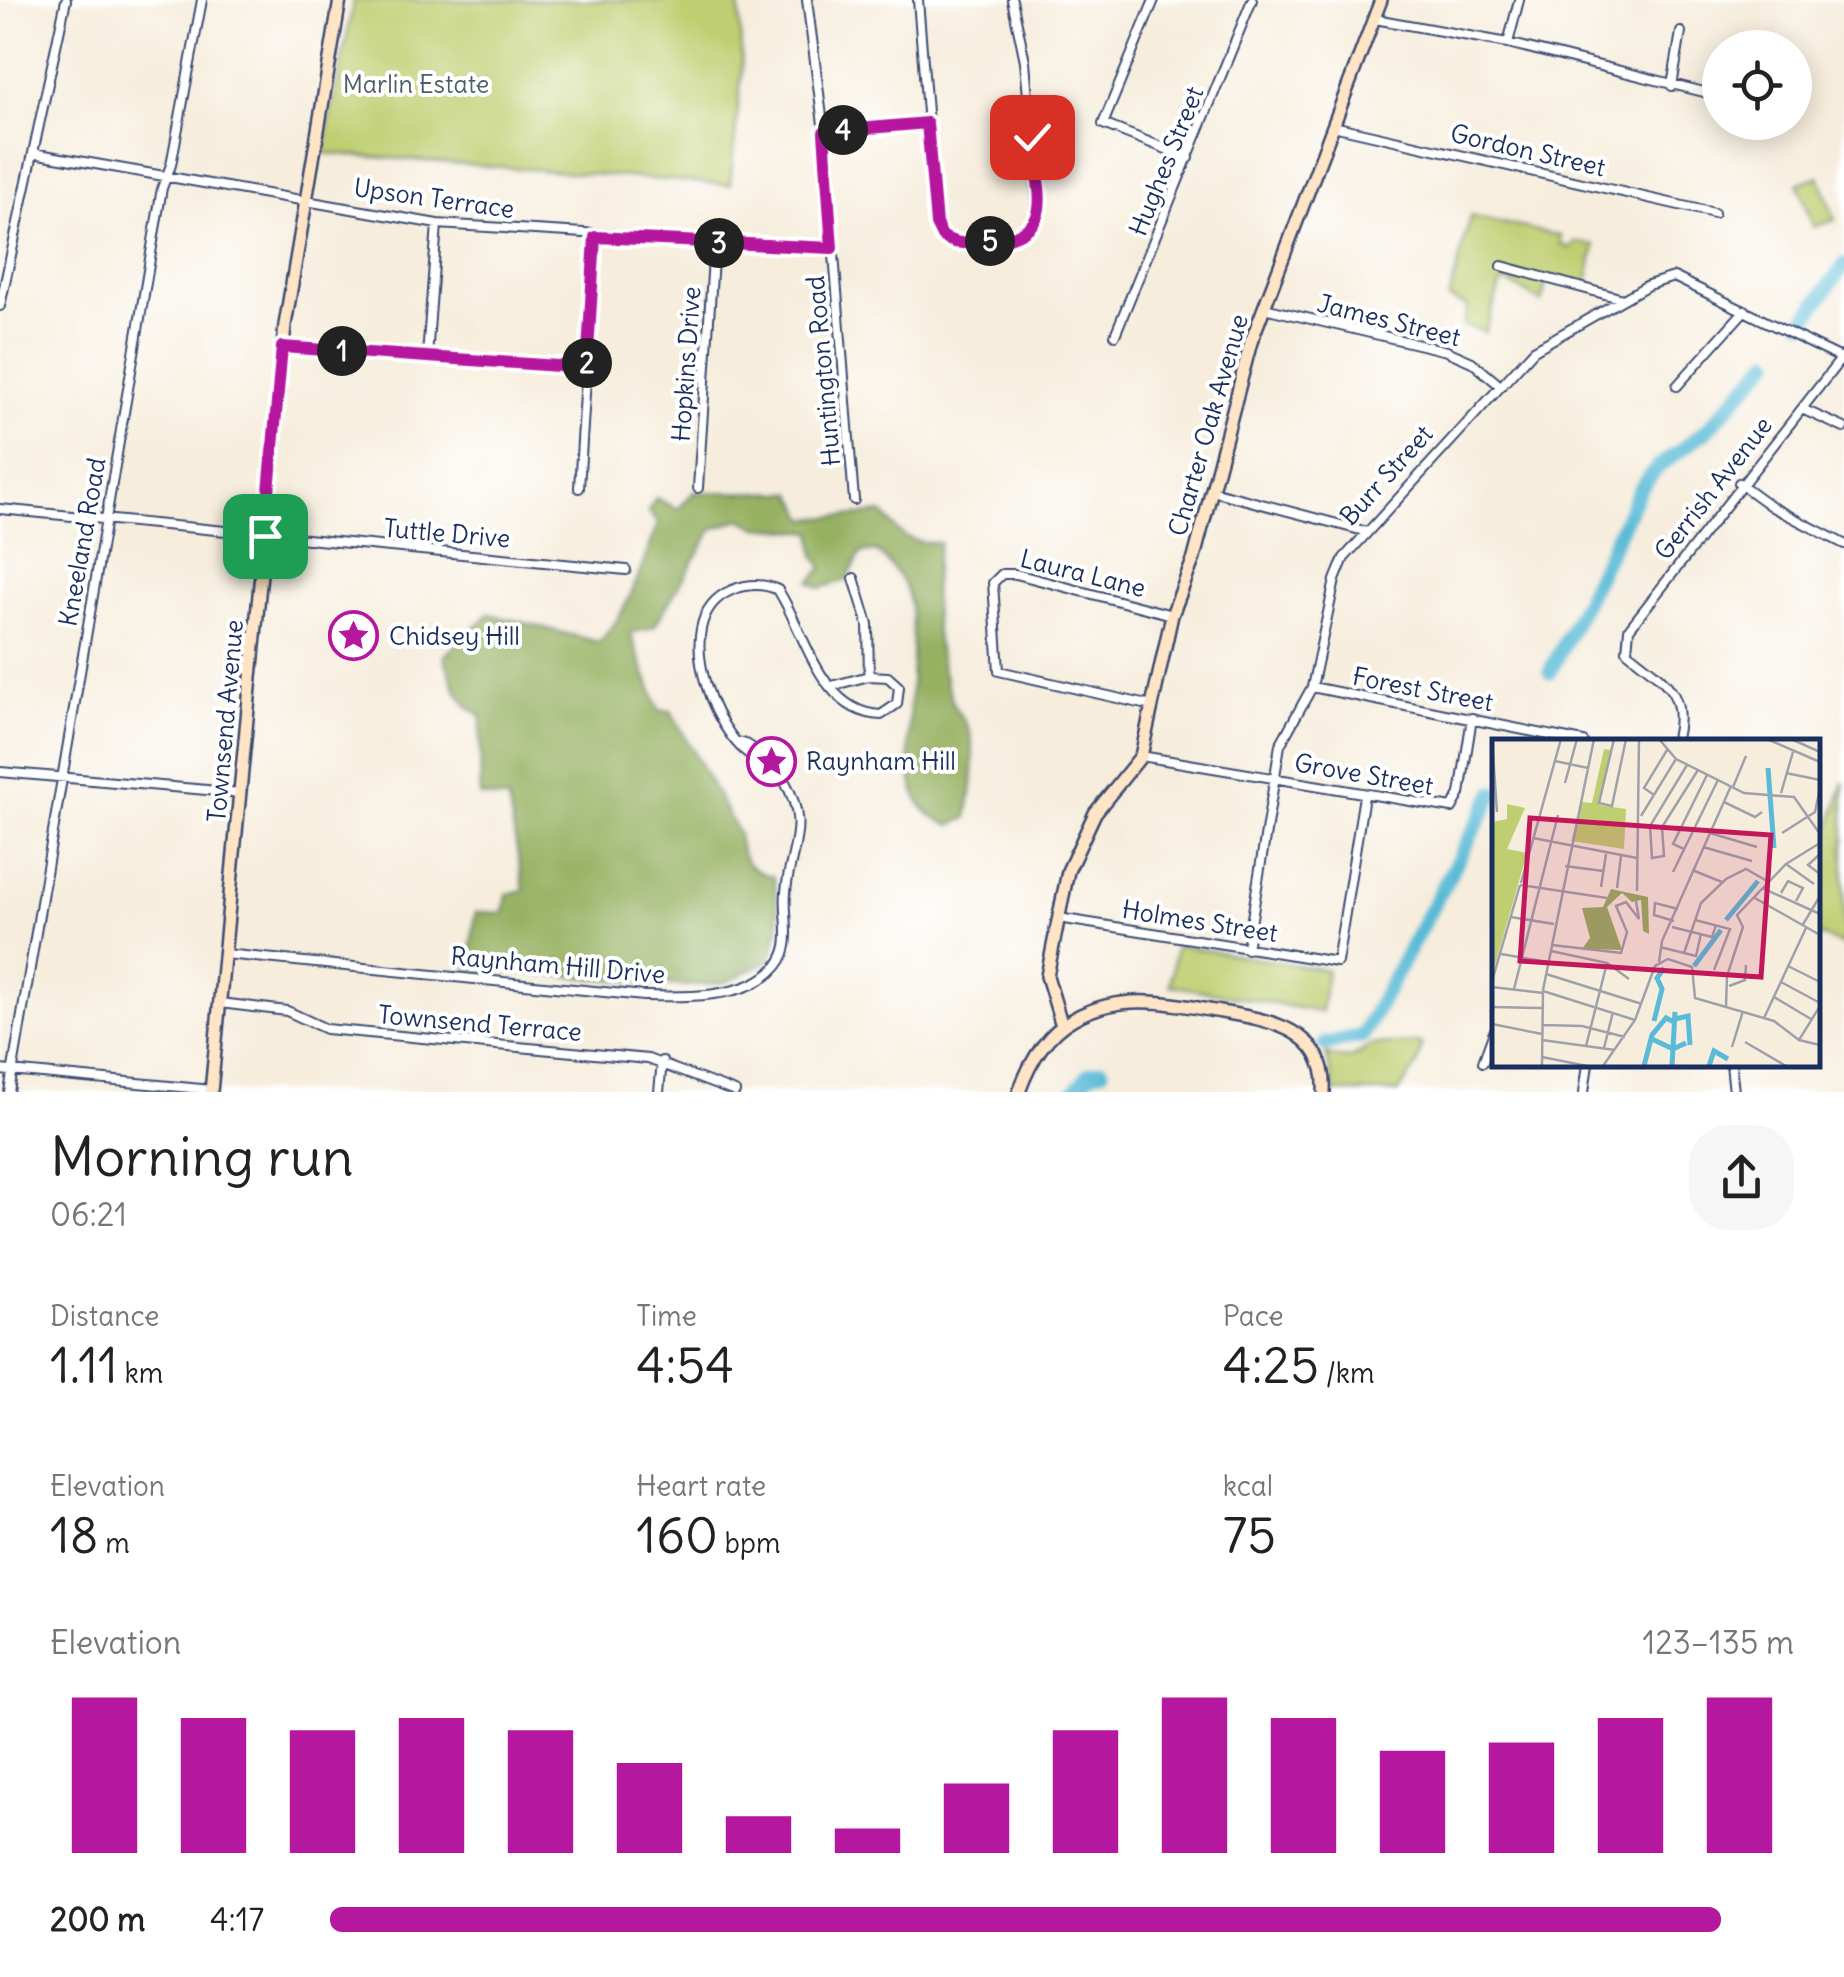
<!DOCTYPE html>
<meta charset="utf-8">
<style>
body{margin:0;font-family:Delius,sans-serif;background:#f6f6f6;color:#222;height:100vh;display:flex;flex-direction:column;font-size:38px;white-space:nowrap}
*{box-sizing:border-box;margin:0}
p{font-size:32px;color:#767676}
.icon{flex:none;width:55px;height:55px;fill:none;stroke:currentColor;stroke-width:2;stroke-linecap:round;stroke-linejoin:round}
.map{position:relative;height:1092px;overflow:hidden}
.panel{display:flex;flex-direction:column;background:#fff;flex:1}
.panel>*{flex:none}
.buttons{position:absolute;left:1702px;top:30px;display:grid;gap:20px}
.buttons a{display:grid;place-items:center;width:110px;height:110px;border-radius:50%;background:#fff;box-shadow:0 5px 25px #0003;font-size:50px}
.pin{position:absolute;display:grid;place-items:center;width:85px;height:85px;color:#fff;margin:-42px;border-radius:20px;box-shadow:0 5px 15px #0006}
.km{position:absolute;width:50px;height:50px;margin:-25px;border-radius:50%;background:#222;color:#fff;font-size:28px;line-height:50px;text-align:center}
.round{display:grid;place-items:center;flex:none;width:105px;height:105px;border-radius:40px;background:#f6f6f6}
.summary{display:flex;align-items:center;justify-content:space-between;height:170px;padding:0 50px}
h1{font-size:55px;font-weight:600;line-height:75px}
.figures{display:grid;grid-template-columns:repeat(3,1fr);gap:15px;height:170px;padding:10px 50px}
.figures div{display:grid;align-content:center}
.figures b{font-size:50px;font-weight:600}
.figures small{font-size:28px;font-weight:400}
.figures p{font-size:28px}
.chart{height:280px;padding:20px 50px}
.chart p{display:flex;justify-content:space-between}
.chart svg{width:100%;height:180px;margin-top:10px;stroke:#b5179e;stroke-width:6}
ul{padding:0 50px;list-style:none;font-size:32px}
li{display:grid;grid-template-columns:160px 120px 1fr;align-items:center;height:75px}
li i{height:25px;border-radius:12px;background:#b5179e}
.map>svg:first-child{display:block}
.green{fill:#bfce70;stroke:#6d7e67;stroke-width:2.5}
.forest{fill:#97b162;stroke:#597060;stroke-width:2.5}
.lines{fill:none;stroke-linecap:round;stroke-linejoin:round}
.river{stroke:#59bbd7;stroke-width:15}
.street-casing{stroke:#3c4c71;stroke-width:12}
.secondary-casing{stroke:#3c4c71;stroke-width:16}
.street{stroke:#fff;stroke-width:8}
.secondary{stroke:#ffe4c6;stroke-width:11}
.route-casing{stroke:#fff;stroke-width:20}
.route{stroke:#b5179e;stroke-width:12}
.labels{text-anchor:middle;stroke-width:8;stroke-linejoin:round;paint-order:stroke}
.park-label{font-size:25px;fill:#4c5f63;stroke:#fff}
.street-label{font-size:25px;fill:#1b2f5e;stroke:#fff}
.poi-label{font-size:25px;fill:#1b2f5e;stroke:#fff;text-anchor:start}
.inset-river{fill:none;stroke:#59bbd7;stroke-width:5}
.inset-road{fill:none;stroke:#9ea1aa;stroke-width:2.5}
.view{fill:#c2185b;fill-opacity:0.15;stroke:#c2185b;stroke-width:5}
.inset-edge{fill:none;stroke:#1b2f5e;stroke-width:5}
</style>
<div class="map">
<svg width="1844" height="1092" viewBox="0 0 1844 1092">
<rect width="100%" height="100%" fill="#fff"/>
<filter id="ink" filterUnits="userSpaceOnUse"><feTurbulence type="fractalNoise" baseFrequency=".01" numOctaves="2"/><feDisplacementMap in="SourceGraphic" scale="20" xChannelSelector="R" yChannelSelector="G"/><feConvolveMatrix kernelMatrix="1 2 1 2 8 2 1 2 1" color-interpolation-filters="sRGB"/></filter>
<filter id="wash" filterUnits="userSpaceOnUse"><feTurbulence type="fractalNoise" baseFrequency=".0048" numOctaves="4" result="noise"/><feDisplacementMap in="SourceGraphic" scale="40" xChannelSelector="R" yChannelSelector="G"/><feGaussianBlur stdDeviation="2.25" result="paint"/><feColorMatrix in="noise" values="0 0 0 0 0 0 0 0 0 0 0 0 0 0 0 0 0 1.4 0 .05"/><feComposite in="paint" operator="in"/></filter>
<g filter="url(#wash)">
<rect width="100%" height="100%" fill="#f6eddc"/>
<path class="green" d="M354 0H739L742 71 730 185 323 153Z
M1819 176 1835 220 1813 227 1798 184Z
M1471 216 1561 236 1560 244 1569 248 1575 242 1595 245 1587 284 1547 276 1542 302 1507 282 1501 283 1485 332 1463 325 1468 307 1449 299Z
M1844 782V945L1817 935V871Z
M1176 945 1327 970 1321 1012 1170 985Z
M1417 1043 1422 1045 1417 1065 1399 1092H1335L1326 1054C1349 1063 1355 1058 1370 1045Z"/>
<path class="forest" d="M694 492 793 493 807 519 883 513C901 538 909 543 940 543 927 591 935 658 954 705 958 715 967 722 970 732 977 761 972 790 967 818L951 825C939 820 927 815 920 803 893 759 926 639 905 587 898 572 887 561 876 551L861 553 847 580 821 588 810 582 823 568 815 556 813 532 757 527 740 519 713 529 654 627 630 633 659 710 671 711 738 833C740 859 748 871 774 877L780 925 771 959 727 982 687 986 468 968 476 912 504 913 507 894 524 890 508 800 480 796 481 715C457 704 452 680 444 656L489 614 599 642C630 612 643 563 658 523L648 511 656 498 678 509Z"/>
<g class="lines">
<path class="river" d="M1803 322 1844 265
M1550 672 1640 489 1658 467 1706 431 1770 360
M1325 1044 1362 1036 1494 793
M1074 1092 1089 1074 1102 1070"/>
</g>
</g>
<g filter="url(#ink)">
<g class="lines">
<defs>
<path id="street" d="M807 0 824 132 854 500
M918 0 936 224 947 241C973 249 1024 245 1038 219L1025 61 1012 0
M1154 0 1103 124 1189 158
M1375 19 1508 43 1720 96
M1508 43 1519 0
M1672 86 1681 32
M1333 126 1714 213
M824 132 927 123
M33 153 437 224 832 248
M1502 266 1623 299
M0 306 66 0
M1264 308 1447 351 1472 362 1498 384
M1115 335 1252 0
M282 347 587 368
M427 357 437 224
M1677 386 1745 310
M1802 409 1844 428
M1739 483 1772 507 1844 544
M579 488 595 237
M698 488 714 243
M1212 491 1364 531
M0 509 626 570
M831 686 869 676
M1312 687 1583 742
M1152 706 999 671 993 583 1002 574H1016L1172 615
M1675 742C1689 691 1663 681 1627 651L1629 629 1844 355
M1141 756 1452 808 1460 794 1472 718
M761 758C725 758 660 619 732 590 747 584 763 583 778 590 805 631 820 713 881 715L897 704 899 687 888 677 869 676 868 624 854 578
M0 772 241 793
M1058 918 1337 962 1364 796
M1247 949 1280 745 1312 687 1335 580 1344 558 1534 350 1648 285 1674 277 1841 358
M225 954 644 996C682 997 741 999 771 972 797 949 783 920 786 892 790 847 811 827 784 780 778 770 767 767 761 759 754 749 752 745 738 742
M220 1003 287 1011 326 1029 648 1059 735 1092
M1483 1062 1494 1032
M1731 1064 1734 1092
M0 1070 212 1090
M9 1092 162 188 171 165 202 0
M659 1092 662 1061
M1584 1092 1588 1064"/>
<path id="secondary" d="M1062 1026 1047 976 1068 871 1095 813 1141 756 1172 615 1194 558 1251 342 1381 0
M211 1092 285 325 340 0
M1019 1092C1029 1064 1046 1034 1073 1019 1120 993 1165 1002 1215 1011 1264 1019 1328 1027 1324 1092"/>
</defs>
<use href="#street" class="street-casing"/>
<use href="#secondary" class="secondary-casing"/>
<use href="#street" class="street"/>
<use href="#secondary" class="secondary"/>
</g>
</g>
<g class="lines" filter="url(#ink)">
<defs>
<path id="route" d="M265 536 282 347 587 368 595 237 832 248 824 132 927 123 936 224 942 236C956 246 970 243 987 242 1061 234 1037 194 1032 137"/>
</defs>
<use href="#route" class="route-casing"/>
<use href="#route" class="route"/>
</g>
<defs>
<symbol id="sight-ring" viewBox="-11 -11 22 22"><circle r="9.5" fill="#fff" stroke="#b5179e" stroke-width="1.5"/><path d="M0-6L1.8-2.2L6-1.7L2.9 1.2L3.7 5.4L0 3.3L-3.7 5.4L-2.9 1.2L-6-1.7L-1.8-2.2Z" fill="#b5179e"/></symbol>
</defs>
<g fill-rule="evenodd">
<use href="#sight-ring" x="326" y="608" width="55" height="55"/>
<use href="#sight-ring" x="744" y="734" width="55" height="55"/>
</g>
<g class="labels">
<g class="park-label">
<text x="416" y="93">Marlin Estate</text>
</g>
<g class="street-label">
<text transform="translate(1528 150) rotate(13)" y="9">Gordon Street</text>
<text transform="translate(1166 161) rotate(-68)" y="9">Hughes Street</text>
<text transform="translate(434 198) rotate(8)" y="9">Upson Terrace</text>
<text transform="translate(1389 320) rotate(14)" y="9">James Street</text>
<text transform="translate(686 364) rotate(-86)" y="9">Hopkins Drive</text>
<text transform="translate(823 371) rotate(-95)" y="9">Huntington Road</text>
<text transform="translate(1208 425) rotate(-74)" y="9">Charter Oak Avenue</text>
<text transform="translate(1386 475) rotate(-48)" y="9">Burr Street</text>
<text transform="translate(1713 488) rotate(-52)" y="9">Gerrish Avenue</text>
<text transform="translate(447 533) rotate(5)" y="9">Tuttle Drive</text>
<text transform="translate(82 542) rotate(-80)" y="9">Kneeland Road</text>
<text transform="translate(1083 573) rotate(14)" y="9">Laura Lane</text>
<text transform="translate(1423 689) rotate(11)" y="9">Forest Street</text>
<text transform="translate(225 721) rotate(-85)" y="9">Townsend Avenue</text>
<text transform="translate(1364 774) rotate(10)" y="9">Grove Street</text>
<text transform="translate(1200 921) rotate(9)" y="9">Holmes Street</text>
<text transform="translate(558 965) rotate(5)" y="9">Raynham Hill Drive</text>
<text transform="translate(480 1023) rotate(5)" y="9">Townsend Terrace</text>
</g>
<g class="poi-label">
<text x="389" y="645">Chidsey Hill</text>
<text x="806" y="770">Raynham Hill</text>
</g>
</g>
<g transform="translate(1492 739)">
<rect width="328" height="328" fill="#f6eddc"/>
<path d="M112 10 119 11 107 66 134 70 132 110 79 102 90 63 100 64ZM15 65 33 69 15 110 35 114 0 237V83L15 80Z" fill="#bfce70"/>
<path d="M119 150 156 158 157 195 151 192 149 161 140 163 130 154 115 168 130 211 90 210 98 199 90 169 111 168Z" fill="#97b162"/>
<path class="inset-river" d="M276 29 282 109M234 181 266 142M202 227 229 191M183 280 196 277 198 306M162 282 170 250 165 239 172 229M160 300 181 310 194 304M152 327 160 296 174 279 182 283M180 327 183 273M217 327 222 312 236 320"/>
<path class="inset-road" d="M0 0 5 73M122 0 107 64 120 67 134 0M167 0 184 20 252 54 302 58 328 95M275 0 328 23M299 0 328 13M63 22 96 29M294 34 328 41M73 44 85 0M241 48 254 17M289 54 301 13M162 56 152 49 175 11M232 63 263 78 270 73M149 77 184 20M170 88 172 117 160 119 158 87 195 26M170 88 206 31M218 94 265 108M290 94 323 73 328 49M41 99 145 119M211 108 260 122M192 110 181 105 215 36M328 115 316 126 328 135M294 125 322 145M73 127 111 132M200 131 230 143M181 133 226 41M29 144 69 0M28 146 115 159M109 148 114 115M125 149 129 117M270 149 328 175M145 152 147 0M289 154 296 142 311 149 304 162M261 158 328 196M19 178 62 185M203 181 238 190 222 231M182 182 162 176 163 164 186 170M310 187 328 157M180 188 220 198 224 186M60 206 129 214 135 193 124 167 134 163 147 180 144 162M168 208 204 217 209 195M59 212 115 224 137 240M192 214 209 164 234 140 254 130 275 142M9 215 56 223M167 223 170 202 239 47M296 227 328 243M54 235 150 265M0 242 28 146M289 243 328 264M237 247 253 241 254 226M0 248 51 254M22 250 66 76M51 252 143 281M282 258 319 280M234 267 235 237 251 188 245 176 294 125 328 104M0 268 50 269M272 279 314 189M0 285 50 295M50 286 90 287 133 298M50 301 123 311M307 301 328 267M253 303 294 327M94 307 115 224M240 308 251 272M112 309 121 273M50 318 95 327M50 327 51 251 102 0M111 327 143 281 163 227 176 220 200 228 203 259 282 282 307 301 328 306"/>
<path class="view" d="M38 79 279 96 269 238 28 222Z"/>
<rect width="328" height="328" class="inset-edge"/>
</g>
</svg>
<div class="buttons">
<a><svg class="icon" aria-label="locate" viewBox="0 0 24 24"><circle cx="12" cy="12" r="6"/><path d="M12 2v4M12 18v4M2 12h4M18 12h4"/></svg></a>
</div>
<div class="pin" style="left:265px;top:536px;background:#1e9e55"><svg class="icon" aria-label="arrive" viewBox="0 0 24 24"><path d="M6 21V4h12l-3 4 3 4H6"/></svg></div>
<div class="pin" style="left:1032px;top:137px;background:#d93025"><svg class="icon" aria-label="check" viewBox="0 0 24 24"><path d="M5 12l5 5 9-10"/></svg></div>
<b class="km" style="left:342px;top:351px">1</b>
<b class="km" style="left:587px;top:363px">2</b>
<b class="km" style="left:719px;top:243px">3</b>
<b class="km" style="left:843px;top:130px">4</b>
<b class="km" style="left:990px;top:241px">5</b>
</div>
<section class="panel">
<div class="summary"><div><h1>Morning run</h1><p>06:21</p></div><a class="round"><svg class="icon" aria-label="share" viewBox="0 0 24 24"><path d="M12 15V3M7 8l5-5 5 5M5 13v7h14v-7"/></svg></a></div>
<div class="figures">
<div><p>Distance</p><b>1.11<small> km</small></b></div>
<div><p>Time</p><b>4:54</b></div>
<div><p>Pace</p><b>4:25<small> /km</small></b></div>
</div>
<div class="figures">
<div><p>Elevation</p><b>18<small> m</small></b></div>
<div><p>Heart rate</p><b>160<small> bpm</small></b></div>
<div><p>kcal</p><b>75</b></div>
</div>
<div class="chart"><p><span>Elevation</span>123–135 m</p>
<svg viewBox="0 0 160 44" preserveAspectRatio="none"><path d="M5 44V6M15 44V11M25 44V14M35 44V11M45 44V14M55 44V22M65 44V35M75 44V38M85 44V27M95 44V14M105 44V6M115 44V11M125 44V19M135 44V17M145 44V11M155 44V6"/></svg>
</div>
<ul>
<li><b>200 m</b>4:17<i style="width:95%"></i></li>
</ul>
</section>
